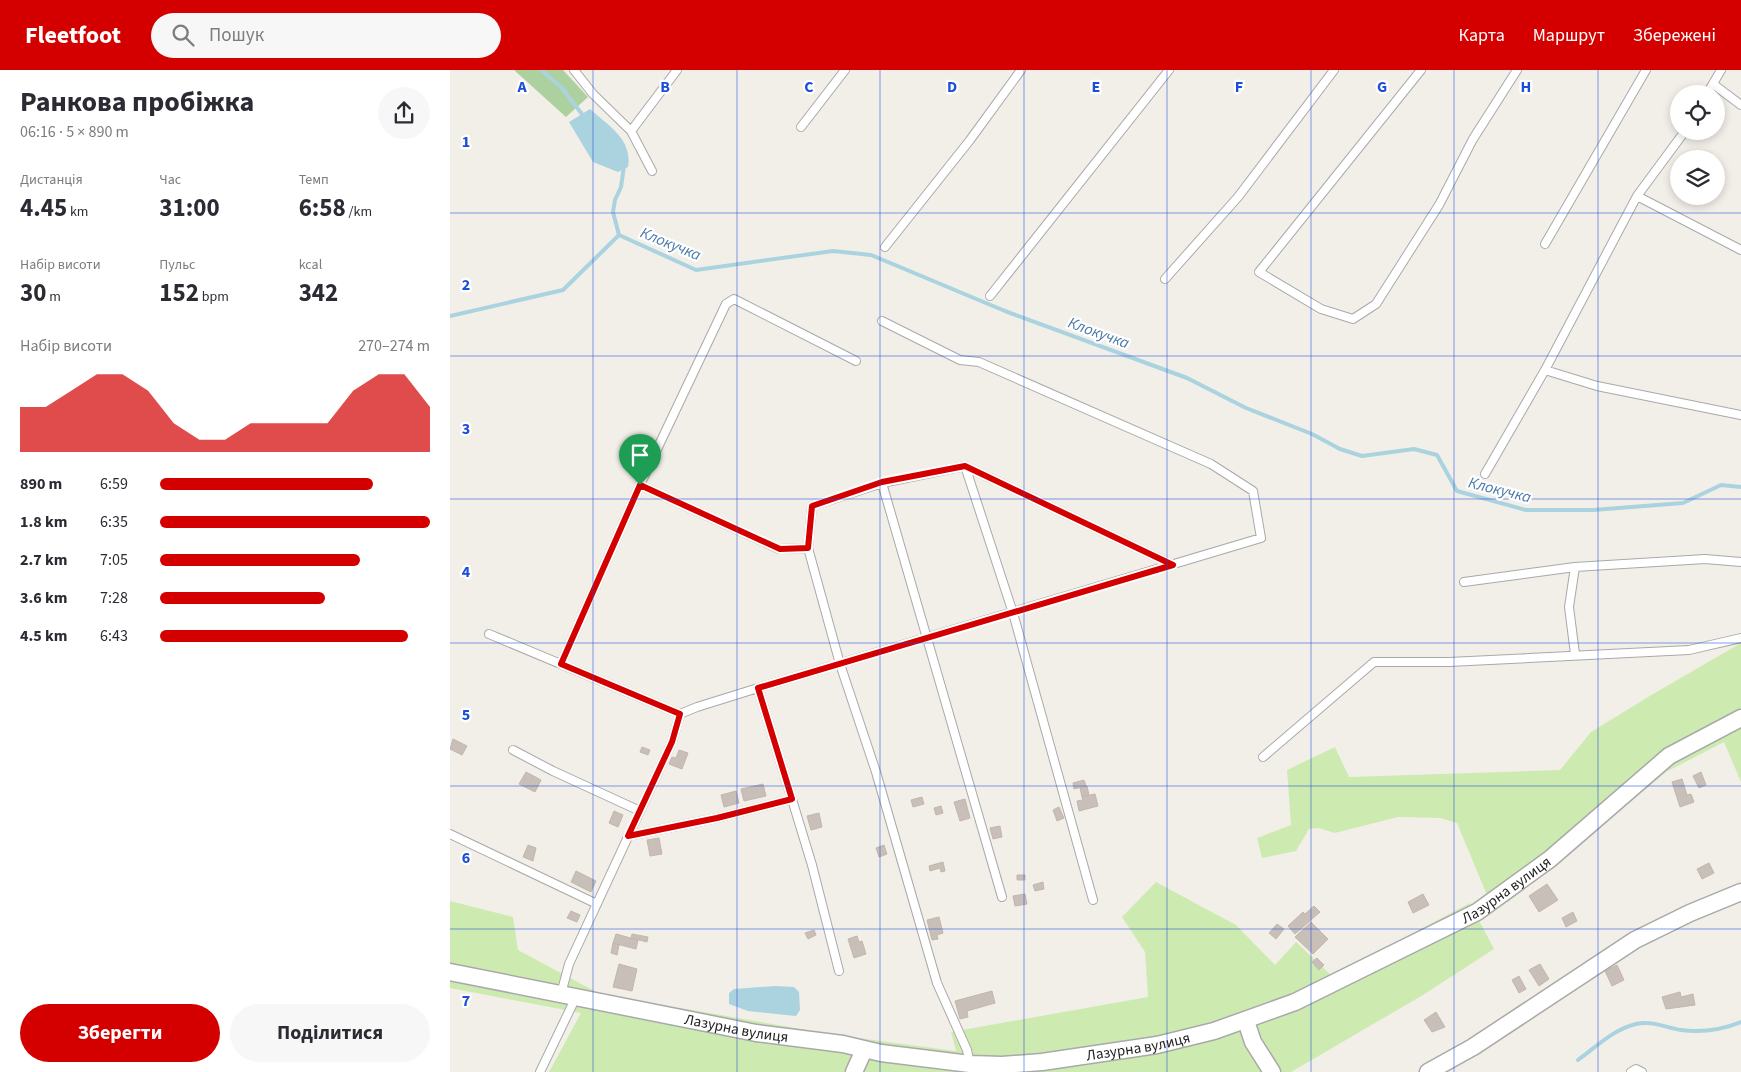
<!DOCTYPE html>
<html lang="uk">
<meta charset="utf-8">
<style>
body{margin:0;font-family:"Source Sans 3",sans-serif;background:#f7f7f7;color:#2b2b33;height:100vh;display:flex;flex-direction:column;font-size:19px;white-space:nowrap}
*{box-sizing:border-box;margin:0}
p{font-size:16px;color:#7c7c81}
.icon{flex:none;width:28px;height:28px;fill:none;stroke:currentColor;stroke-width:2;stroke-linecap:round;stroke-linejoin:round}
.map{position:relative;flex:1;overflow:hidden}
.drawer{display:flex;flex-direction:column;background:#fff;width:450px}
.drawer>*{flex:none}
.controls{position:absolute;left:1220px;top:15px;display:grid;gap:10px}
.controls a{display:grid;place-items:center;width:55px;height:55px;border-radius:50%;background:#fff;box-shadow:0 2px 8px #0003;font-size:25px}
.pin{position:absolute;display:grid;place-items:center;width:42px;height:42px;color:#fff;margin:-51px -21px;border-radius:50% 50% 50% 0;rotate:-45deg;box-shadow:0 0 5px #0007}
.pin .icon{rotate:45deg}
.round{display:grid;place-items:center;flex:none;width:52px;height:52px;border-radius:26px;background:#f7f7f7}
.head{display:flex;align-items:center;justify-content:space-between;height:85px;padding:0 20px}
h1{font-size:28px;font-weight:700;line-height:38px}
.stats{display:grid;grid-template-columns:repeat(3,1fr);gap:8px;height:85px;padding:5px 20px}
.stats div{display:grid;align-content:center}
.stats b{font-size:25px;font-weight:700}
.stats small{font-size:14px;font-weight:400}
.stats p{font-size:14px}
.chart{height:140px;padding:10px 20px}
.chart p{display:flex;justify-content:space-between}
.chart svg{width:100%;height:90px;margin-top:5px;fill:#d40000;opacity:.7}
.action{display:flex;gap:10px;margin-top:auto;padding:10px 20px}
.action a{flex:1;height:58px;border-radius:30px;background:#d40000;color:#fff;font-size:20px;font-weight:700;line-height:58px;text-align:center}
.action a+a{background:#f7f7f7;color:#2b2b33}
ul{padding:0 20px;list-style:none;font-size:16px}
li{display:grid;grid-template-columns:80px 60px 1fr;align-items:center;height:38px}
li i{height:12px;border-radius:6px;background:#d40000}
header{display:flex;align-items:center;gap:30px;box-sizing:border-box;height:70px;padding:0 25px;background:#d40000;color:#fff}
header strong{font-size:24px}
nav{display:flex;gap:28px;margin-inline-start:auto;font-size:18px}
.search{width:350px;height:45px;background:#f7f7f7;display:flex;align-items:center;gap:12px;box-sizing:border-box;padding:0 18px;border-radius:28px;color:#7c7c81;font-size:19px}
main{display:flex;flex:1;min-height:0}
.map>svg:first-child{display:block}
.grass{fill:#cdebb0}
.forest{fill:#add19e}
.water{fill:#aad3df}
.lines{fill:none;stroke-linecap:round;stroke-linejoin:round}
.stream{stroke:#aad3df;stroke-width:4}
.building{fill:#c7bfb8;stroke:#c4b6ab}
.lane-casing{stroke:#a9a9a9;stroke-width:10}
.street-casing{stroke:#a9a9a9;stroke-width:19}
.lane{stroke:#fff;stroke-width:8}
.street{stroke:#fff;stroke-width:16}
.route-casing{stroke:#fff;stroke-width:10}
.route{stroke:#d40000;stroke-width:6}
.grid{fill:none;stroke:#1d4ed8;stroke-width:1;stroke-opacity:0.55}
.labels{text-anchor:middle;stroke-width:4.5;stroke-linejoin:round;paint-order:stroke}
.street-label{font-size:15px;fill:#222;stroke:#fff}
.water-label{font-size:16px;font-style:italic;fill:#4a7aab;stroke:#fff}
.grid-label{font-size:16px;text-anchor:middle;font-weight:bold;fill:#1d4ed8;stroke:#fff;stroke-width:4.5;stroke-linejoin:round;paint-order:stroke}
</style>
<header>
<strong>Fleetfoot</strong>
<div class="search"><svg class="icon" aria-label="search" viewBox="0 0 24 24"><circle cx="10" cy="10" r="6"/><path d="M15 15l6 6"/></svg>Пошук</div>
<nav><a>Карта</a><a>Маршрут</a><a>Збережені</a></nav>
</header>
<main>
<section class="drawer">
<div class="head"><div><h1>Ранкова пробіжка</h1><p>06:16 · 5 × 890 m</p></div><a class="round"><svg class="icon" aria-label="share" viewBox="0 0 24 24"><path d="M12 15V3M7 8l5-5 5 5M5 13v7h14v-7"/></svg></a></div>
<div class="stats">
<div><p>Дистанція</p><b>4.45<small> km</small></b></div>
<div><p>Час</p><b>31:00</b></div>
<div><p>Темп</p><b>6:58<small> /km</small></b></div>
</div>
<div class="stats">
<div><p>Набір висоти</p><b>30<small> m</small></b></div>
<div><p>Пульс</p><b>152<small> bpm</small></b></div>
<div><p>kcal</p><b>342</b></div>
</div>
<div class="chart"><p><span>Набір висоти</span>270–274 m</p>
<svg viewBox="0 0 160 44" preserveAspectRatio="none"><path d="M0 44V22L10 22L20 14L30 6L40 6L50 14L60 30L70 38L80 38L90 30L100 30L110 30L120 30L130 14L140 6L150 6L160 22V44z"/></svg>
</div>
<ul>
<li><b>890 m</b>6:59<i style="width:79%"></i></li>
<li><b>1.8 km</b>6:35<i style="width:100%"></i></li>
<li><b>2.7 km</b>7:05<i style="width:74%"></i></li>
<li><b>3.6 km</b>7:28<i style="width:61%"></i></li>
<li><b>4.5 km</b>6:43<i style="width:92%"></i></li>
</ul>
<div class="action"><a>Зберегти</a><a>Поділитися</a></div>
</section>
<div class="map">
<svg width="1291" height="1002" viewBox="0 0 1291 1002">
<rect width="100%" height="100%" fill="#f2efe9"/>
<path class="grass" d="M1291 573V712L1274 672 1216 702 1058 832 1039 830 1007 753 990 748 948 747 885 763 868 758 859 759 846 781 812 788 807 768 841 755 837 700 885 677 899 707 1110 700 1141 662 1198 627Z
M706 812 786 855 825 895 846 872 882 906 1020 833 1044 879 973 925 841 1002H99L131 943 0 918V831L63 847 68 880 150 924 386 965 506 981 501 962 698 927 695 882 672 847Z"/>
<path class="forest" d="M64 0H113L138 27 116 47Z"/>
<path class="water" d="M140 39C158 55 183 70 178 97L168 102 143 92 119 52Z
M325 916 344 917 349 922 350 940 346 946 298 941 279 934V923L284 919Z"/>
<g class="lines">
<path class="stream" d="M91 0 111 17 135 48
M174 96 171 117 165 130 163 142 169 165 246 200 383 181 421 185 555 241 737 308 796 338 862 364 890 379 912 386 964 379 987 385 1007 421 1076 440H1143L1233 433 1271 415 1291 417
M0 246 113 220 169 165
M1128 990C1146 977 1164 959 1186 954 1201 950 1217 958 1231 960 1253 963 1271 960 1291 952"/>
</g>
<path class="building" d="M3 669 17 676 12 685 0 679Z
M192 677 200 680 198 685 190 682Z
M229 680 238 683 232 699 219 694 222 687 226 688Z
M76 702 91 710 85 722 69 714Z
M1251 702 1256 715 1249 718 1243 706Z
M1232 709 1237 725 1241 724 1244 732 1230 737 1222 712Z
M634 710 636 716 624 719 623 713Z
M313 714 316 726 294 731 291 719Z
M637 716 639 725 632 727 630 718Z
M286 721 289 733 274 737 271 725Z
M645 724 648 736 629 741 627 731 633 730 632 727Z
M472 727 474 734 463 737 461 730Z
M515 729 520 748 510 751 504 732Z
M491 736 493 743 486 745 484 738Z
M609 737 614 748 607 751 603 740Z
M164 741 173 745 168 757 159 753Z
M369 743 372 757 361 760 357 746Z
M550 756 552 767 543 769 540 758Z
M209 768 212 784 200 786 197 770Z
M78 775 86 778 83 791 73 787Z
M434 775 437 784 429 787 426 778Z
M493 792 495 801 491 802 490 798 480 801 479 796Z
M1259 793 1264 803 1252 809 1247 799Z
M126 801 146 811 141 822 121 812Z
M567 805H575V810H567Z
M593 812 594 819 585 821 583 815Z
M1097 814 1108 830 1089 842 1079 826Z
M575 824 577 834 565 836 563 826Z
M973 824 979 835 963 843 958 832Z
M864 836 870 842 845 864 838 856 853 842 855 844Z
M121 841 130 845 127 852 117 848Z
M1123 842 1127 851 1116 857 1112 848Z
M489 847 493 863 487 865 488 869 482 870 477 850Z
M861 852 878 869 863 884 845 867Z
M827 854 834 859 826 869 819 863Z
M364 860 366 865 358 869 355 863Z
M166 864 188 870 186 879 163 873Z
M182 864 198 867 197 872 181 868Z
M407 866 409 872 412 871 416 884 404 888 398 869Z
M163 873 169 875 167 885 161 883Z
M867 888 874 895 869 900 862 892Z
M169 894 187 899 182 921 163 917Z
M1090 894 1099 909 1089 916 1079 900Z
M1167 895 1174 910 1162 916 1155 901Z
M1069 906 1076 919 1069 923 1062 910Z
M542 921 545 933 517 941 518 947 510 949 505 931Z
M1230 922 1231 927 1243 924 1245 935 1216 939 1212 927Z
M986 942 995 957 982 962 974 950Z"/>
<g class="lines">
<defs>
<path id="lane" d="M124 0 143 24 181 61 202 101
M971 0 809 202 871 239 903 249 926 234 989 135 1023 69 1067 0
M1263 14 1291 35
M1257 24 1271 0
M351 57 395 0
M181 61 227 0
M1187 126 1291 180
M1095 174 1196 0
M435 177 520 70 571 0
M715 209 788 127 884 0
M540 226 719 0
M1095 300 1147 316 1291 345
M515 396 563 543 643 830
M1035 404 1095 300 1187 126 1235 61
M432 413 552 827
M190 415 329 479 358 478
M1125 497 1119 537 1125 584
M1014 512 1125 497 1255 489 1291 492
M39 564 230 644
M111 594 190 415 276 234 284 229 406 291
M308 618 362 795 389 901
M63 680 103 701 190 741
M813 687 924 592H999L1239 580 1291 568
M0 764 147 834
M178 766 267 748 342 729
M111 924 119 894 222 672 230 644 247 637 308 618 811 468 803 421 761 394 529 292 510 290 432 251
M520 994 517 980 487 913 426 702 390 594 358 478 362 436 432 413 515 396 723 495
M90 1002 126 927
M1181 1002 1186 999 1192 1002"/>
<g id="street">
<path id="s1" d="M0 902 306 963 393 974 431 983 520 994 552 995 592 992 707 975 764 961 845 932 1027 842 1100 789 1219 686 1291 648"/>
<path d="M796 951 803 972 822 1002"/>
<path d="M404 1002 414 980"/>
<path d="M978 1002 1023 977 1185 870 1240 843 1291 822"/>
</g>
</defs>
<use href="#lane" class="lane-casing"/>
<use href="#street" class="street-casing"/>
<use href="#lane" class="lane"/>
<use href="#street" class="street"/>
</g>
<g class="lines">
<defs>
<path id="route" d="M515 396 723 495 308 618 342 729 267 748 178 766 222 672 230 644 111 594 190 415 330 479 358 478 362 436 432 412Z"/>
</defs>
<use href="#route" class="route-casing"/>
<use href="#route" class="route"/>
</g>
<path class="grid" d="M143 0V1002M287 0V1002M430 0V1002M574 0V1002M717 0V1002M861 0V1002M1004 0V1002M1148 0V1002M0 143H1291M0 286H1291M0 429H1291M0 573H1291M0 716H1291M0 859H1291"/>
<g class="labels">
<g class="street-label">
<text dy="5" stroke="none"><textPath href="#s1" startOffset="1101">Лазурна вулиця</textPath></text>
<text dy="5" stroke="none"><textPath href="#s1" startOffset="292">Лазурна вулиця</textPath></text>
<text dy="5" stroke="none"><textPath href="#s1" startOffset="698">Лазурна вулиця</textPath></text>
</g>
<g class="water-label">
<text transform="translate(221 173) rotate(22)" y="6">Клокучка</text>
<text transform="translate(649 262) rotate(20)" y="6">Клокучка</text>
<text transform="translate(1050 419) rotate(14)" y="6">Клокучка</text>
</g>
</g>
<g class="grid-label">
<text x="72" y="22">A</text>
<text x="215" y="22">B</text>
<text x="359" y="22">C</text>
<text x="502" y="22">D</text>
<text x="646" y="22">E</text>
<text x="789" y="22">F</text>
<text x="932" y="22">G</text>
<text x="1076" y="22">H</text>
<text x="16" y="77">1</text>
<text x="16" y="220">2</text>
<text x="16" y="364">3</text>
<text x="16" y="507">4</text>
<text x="16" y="650">5</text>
<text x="16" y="793">6</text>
<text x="16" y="936">7</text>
</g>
</svg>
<div class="controls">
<a><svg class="icon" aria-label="locate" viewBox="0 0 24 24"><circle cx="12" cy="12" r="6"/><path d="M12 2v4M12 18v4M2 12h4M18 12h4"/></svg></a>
<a><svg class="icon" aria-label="layers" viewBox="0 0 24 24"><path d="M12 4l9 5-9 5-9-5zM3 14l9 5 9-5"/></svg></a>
</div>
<div class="pin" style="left:190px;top:415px;background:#1e9e55"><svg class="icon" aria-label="arrive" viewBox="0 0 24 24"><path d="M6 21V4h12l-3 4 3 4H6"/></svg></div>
</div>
</main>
